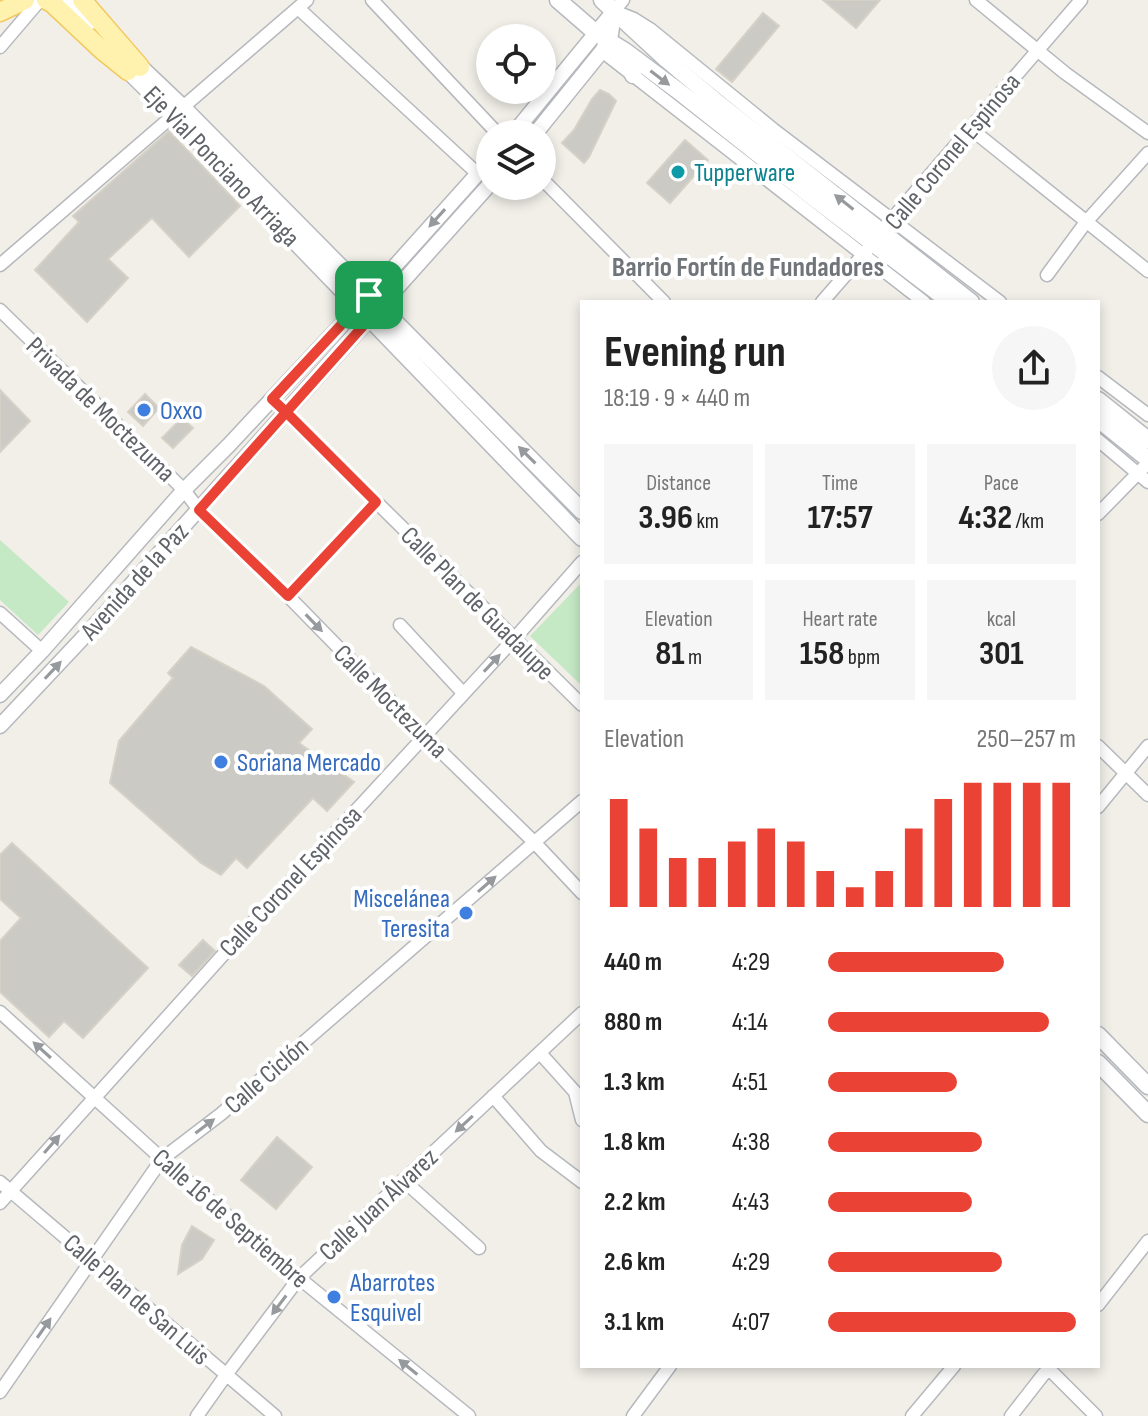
<!DOCTYPE html>
<meta charset="utf-8">
<style>
body{margin:0;font-family:"Sofia Sans Condensed",sans-serif;background:#f6f6f6;color:#222;height:100vh;display:flex;flex-direction:column;font-size:30px;white-space:nowrap}
*{box-sizing:border-box;margin:0}
p{font-size:26px;color:#767676}
.icon{flex:none;width:44px;height:44px;fill:none;stroke:currentColor;stroke-width:2;stroke-linecap:round;stroke-linejoin:round}
.map{position:relative;flex:1;overflow:hidden}
.details{position:absolute;left:580px;top:300px;width:520px;height:1068px;display:flex;flex-direction:column;background:#fff;border-radius:0px;box-shadow:0 4px 12px #0003}
.details>*{flex:none}
.buttons{position:absolute;left:476px;top:24px;display:grid;gap:16px}
.buttons a{display:grid;place-items:center;width:80px;height:80px;border-radius:50%;background:#fff;box-shadow:0 4px 12px #0003;font-size:40px}
.pin{position:absolute;display:grid;place-items:center;width:68px;height:68px;color:#fff;margin:-34px;border-radius:16px;box-shadow:0 4px 12px #0006}
.round{display:grid;place-items:center;flex:none;width:84px;height:84px;border-radius:42px;background:#f6f6f6}
.summary{display:flex;align-items:center;justify-content:space-between;height:136px;padding:0 24px}
h1{font-size:44px;font-weight:700;line-height:60px}
.metrics{display:grid;grid-template-columns:repeat(3,1fr);gap:12px;height:136px;padding:8px 24px}
.metrics div{display:grid;align-content:center;border-radius:0px;background:#f6f6f6;text-align:center}
.metrics b{font-size:34px;font-weight:700}
.metrics small{font-size:22px;font-weight:400}
.metrics p{font-size:22px}
.chart{height:224px;padding:16px 24px}
.chart p{display:flex;justify-content:space-between}
.chart svg{width:100%;height:144px;margin-top:8px;stroke:#ea4335;stroke-width:6}
ul{padding:0 24px;list-style:none;font-size:26px}
li{display:grid;grid-template-columns:128px 96px 1fr;align-items:center;height:60px}
li i{height:20px;border-radius:10px;background:#ea4335}
.map>svg:first-child{display:block}
.green{fill:#c5e8c5}
.building{fill:#cccac5;stroke:#d6d1c6;stroke-width:2}
.lines{fill:none;stroke-linecap:round;stroke-linejoin:round}
.minor-casing{stroke:#b5b8bc;stroke-width:15}
.tertiary-casing{stroke:#b5b8bc;stroke-width:17}
.secondary-casing{stroke:#b6babf;stroke-width:19}
.primary-casing{stroke:#f2c960;stroke-width:21}
.minor{stroke:#fff;stroke-width:12}
.tertiary{stroke:#fff;stroke-width:14}
.secondary{stroke:#fff;stroke-width:16}
.primary{stroke:#fff2af;stroke-width:18}
.oneway{fill:#979a9d}
.route-casing{stroke:#fff;stroke-width:16}
.route{stroke:#ea4335;stroke-width:10}
.culture-dot{fill:#0f9aa8;stroke:#fff;stroke-width:3}
.shop-dot{fill:#3f7fe0;stroke:#fff;stroke-width:3}
.labels{text-anchor:middle;stroke-width:8;stroke-linejoin:round;paint-order:stroke}
.street-label{font-size:26px;fill:#5f6368;stroke:#fff}
.culture-label{font-size:26px;fill:#0d838f;stroke:#fff;text-anchor:start}
.shop-label{font-size:26px;fill:#366cbe;stroke:#fff;text-anchor:start}
.neighbourhood-label{font-size:28px;font-weight:bold;fill:#70757a;stroke:#fff}
</style>
<div class="map">
<svg width="1148" height="1416" viewBox="0 0 1148 1416">
<rect width="100%" height="100%" fill="#f1efe8"/>
<path class="green" d="M0 540 69 602 38 635 0 600Z
M582 582V686L530 636Z"/>
<path class="building" d="M823 0H880L856 28Z
M763 13 779 26 732 82 716 69Z
M600 90 609 94 616 101 589 157 584 163 562 143 574 130 592 99Z
M169 131 240 206 189 257 152 218 108 259 128 278 87 322 35 270 79 222 73 216Z
M685 140 708 160 670 203 647 183Z
M0 390 30 421 0 452Z
M145 394 159 408 143 426 128 412Z
M182 418 193 428 173 448 162 438Z
M191 647 264 686 312 729 299 743 354 782 327 811 313 798 247 868 236 858 221 875 201 863 110 783 119 741 173 678 168 673Z
M12 843 148 968 83 1038 64 1021 49 1037 0 992V941L21 918 0 899V855Z
M203 940 215 951 192 976 179 965Z
M277 1137 312 1167 276 1209 241 1180Z
M192 1226 214 1240 202 1259 178 1274 182 1245Z"/>
<g class="lines">
<defs>
<path id="minor" d="M372 0 498 134
M623 0 614 11 634 19 650 29 774 130 1000 302
M976 0 1065 73 1148 133
M298 8 478 174
M0 47 40 0
M602 51 924 302
M971 129 1148 271
M542 179 664 302
M887 225 1081 0
M0 265 307 0
M1047 275 1086 222 1148 153
M822 302 868 249
M0 310 184 490 199 510 288 596 425 736 535 843 582 893
M1098 377 1148 415
M272 399 582 705
M1098 440 1148 482
M1098 514 1148 463
M288 596 376 502
M0 613 42 651
M400 625 463 693
M1098 746 1148 795
M1098 807 1148 746
M0 1012 162 1159 299 1278 469 1416
M540 1053 575 1092 582 1120
M493 1096 541 1151 582 1182
M403 1180 479 1248
M0 1182 275 1416
M0 1203 231 946 515 638 582 562
M1098 1305 1148 1241
M1046 1366 1096 1416
M0 1392 162 1159 221 1114 582 801
M197 1416 226 1375 299 1278 582 1013
M633 1416 670 1366
M912 1416 954 1366
M1011 1416 1050 1366"/>
<path id="tertiary" d="M513 134 614 11
M535 134 602 51 611 34 614 13
M0 695 42 651 184 490 229 445 369 295 490 160
M0 726 95 625 490 184"/>
<path id="secondary" d="M69 0 91 21
M558 0 596 33 625 51 677 90 811 196 950 302
M602 0 667 60 718 103 971 302
M625 51 633 75
M121 63 174 116 582 538
M143 70 183 108 582 511
M1098 400 1148 440
M1098 419 1148 459
M1098 1035 1148 1086
M1098 1063 1148 1114"/>
<path id="primary" d="M46 0 52 3 102 50 128 71
M82 0 140 67
M0 12 25 0"/>
</defs>
<use href="#minor" class="minor-casing"/>
<use href="#tertiary" class="tertiary-casing"/>
<use href="#secondary" class="secondary-casing"/>
<use href="#primary" class="primary-casing"/>
<use href="#minor" class="minor"/>
<use href="#tertiary" class="tertiary"/>
<use href="#secondary" class="secondary"/>
<use href="#primary" class="primary"/>
</g>
<defs><path id="oneway-solid" d="M-6-.8H1V-3.2L6.5 0L1 3.2V.8H-6Z" transform="scale(2)"/></defs>
<g class="oneway">
<use href="#oneway-solid" transform="translate(660 78) rotate(37)"/>
<use href="#oneway-solid" transform="translate(844 202) rotate(-142)"/>
<use href="#oneway-solid" transform="translate(437 218) rotate(132)"/>
<use href="#oneway-solid" transform="translate(527 455) rotate(-135)"/>
<use href="#oneway-solid" transform="translate(314 623) rotate(46)"/>
<use href="#oneway-solid" transform="translate(492 663) rotate(-47)"/>
<use href="#oneway-solid" transform="translate(53 670) rotate(-47)"/>
<use href="#oneway-solid" transform="translate(487 884) rotate(-41)"/>
<use href="#oneway-solid" transform="translate(42 1050) rotate(-138)"/>
<use href="#oneway-solid" transform="translate(464 1124) rotate(137)"/>
<use href="#oneway-solid" transform="translate(205 1126) rotate(-37)"/>
<use href="#oneway-solid" transform="translate(52 1144) rotate(-49)"/>
<use href="#oneway-solid" transform="translate(279 1305) rotate(127)"/>
<use href="#oneway-solid" transform="translate(44 1328) rotate(-55)"/>
<use href="#oneway-solid" transform="translate(408 1367) rotate(-141)"/>
</g>
<g class="lines">
<defs>
<path id="route" d="M369 295 380 307 199 510 288 596 376 502 287 413 272 399 369 295"/>
</defs>
<use href="#route" class="route-casing"/>
<use href="#route" class="route"/>
</g>
<circle class="culture-dot" cx="678" cy="172" r="8"/>
<g class="shop-dot">
<circle cx="144" cy="410" r="8"/>
<circle cx="221" cy="762" r="8"/>
<circle cx="466" cy="913" r="8"/>
<circle cx="334" cy="1297" r="8"/>
</g>
<g class="labels">
<g class="street-label">
<text transform="translate(952 151) rotate(-50)" y="9">Calle Coronel Espinosa</text>
<text transform="translate(222 166) rotate(46)" y="9">Eje Vial Ponciano Arriaga</text>
<text transform="translate(101 409) rotate(44)" y="9">Privada de Moctezuma</text>
<text transform="translate(134 581) rotate(-48)" y="9">Avenida de la Paz</text>
<text transform="translate(478 603) rotate(45)" y="9">Calle Plan de Guadalupe</text>
<text transform="translate(391 701) rotate(45)" y="9">Calle Moctezuma</text>
<text transform="translate(290 881) rotate(-47)" y="9">Calle Coronel Espinosa</text>
<text transform="translate(266 1075) rotate(-41)" y="9">Calle Ciclón</text>
<text transform="translate(378 1204) rotate(-43)" y="9">Calle Juan Álvarez</text>
<text transform="translate(231 1218) rotate(41)" y="9">Calle 16 de Septiembre</text>
<text transform="translate(137 1299) rotate(41)" y="9">Calle Plan de San Luis</text>
</g>
<g class="culture-label">
<text x="694" y="181">Tupperware</text>
</g>
<g class="shop-label">
<text x="160" y="419">Oxxo</text>
<text x="237" y="771">Soriana Mercado</text>
<text x="450" y="907" text-anchor="end">Miscelánea<tspan x="450" dy="30">Teresita</tspan></text>
<text x="350" y="1291">Abarrotes<tspan x="350" dy="30">Esquivel</tspan></text>
</g>
<g class="neighbourhood-label">
<text x="748" y="276">Barrio Fortín de Fundadores</text>
</g>
</g>
</svg>
<div class="buttons">
<a><svg class="icon" aria-label="locate" viewBox="0 0 24 24"><circle cx="12" cy="12" r="6"/><path d="M12 2v4M12 18v4M2 12h4M18 12h4"/></svg></a>
<a><svg class="icon" aria-label="layers" viewBox="0 0 24 24"><path d="M12 4l9 5-9 5-9-5zM3 14l9 5 9-5"/></svg></a>
</div>
<div class="pin" style="left:369px;top:295px;background:#1e9e55"><svg class="icon" aria-label="arrive" viewBox="0 0 24 24"><path d="M6 21V4h12l-3 4 3 4H6"/></svg></div>
<section class="details">
<div class="summary"><div><h1>Evening run</h1><p>18:19 · 9 × 440 m</p></div><a class="round"><svg class="icon" aria-label="share" viewBox="0 0 24 24"><path d="M12 15V3M7 8l5-5 5 5M5 13v7h14v-7"/></svg></a></div>
<div class="metrics">
<div><p>Distance</p><b>3.96<small> km</small></b></div>
<div><p>Time</p><b>17:57</b></div>
<div><p>Pace</p><b>4:32<small> /km</small></b></div>
</div>
<div class="metrics">
<div><p>Elevation</p><b>81<small> m</small></b></div>
<div><p>Heart rate</p><b>158<small> bpm</small></b></div>
<div><p>kcal</p><b>301</b></div>
</div>
<div class="chart"><p><span>Elevation</span>250–257 m</p>
<svg viewBox="0 0 160 44" preserveAspectRatio="none"><path d="M5 44V11M15 44V20M25 44V29M35 44V29M45 44V24M55 44V20M65 44V24M75 44V33M85 44V38M95 44V33M105 44V20M115 44V11M125 44V6M135 44V6M145 44V6M155 44V6"/></svg>
</div>
<ul>
<li><b>440 m</b>4:29<i style="width:71%"></i></li>
<li><b>880 m</b>4:14<i style="width:89%"></i></li>
<li><b>1.3 km</b>4:51<i style="width:52%"></i></li>
<li><b>1.8 km</b>4:38<i style="width:62%"></i></li>
<li><b>2.2 km</b>4:43<i style="width:58%"></i></li>
<li><b>2.6 km</b>4:29<i style="width:70%"></i></li>
<li><b>3.1 km</b>4:07<i style="width:100%"></i></li>
</ul>
</section>
</div>
